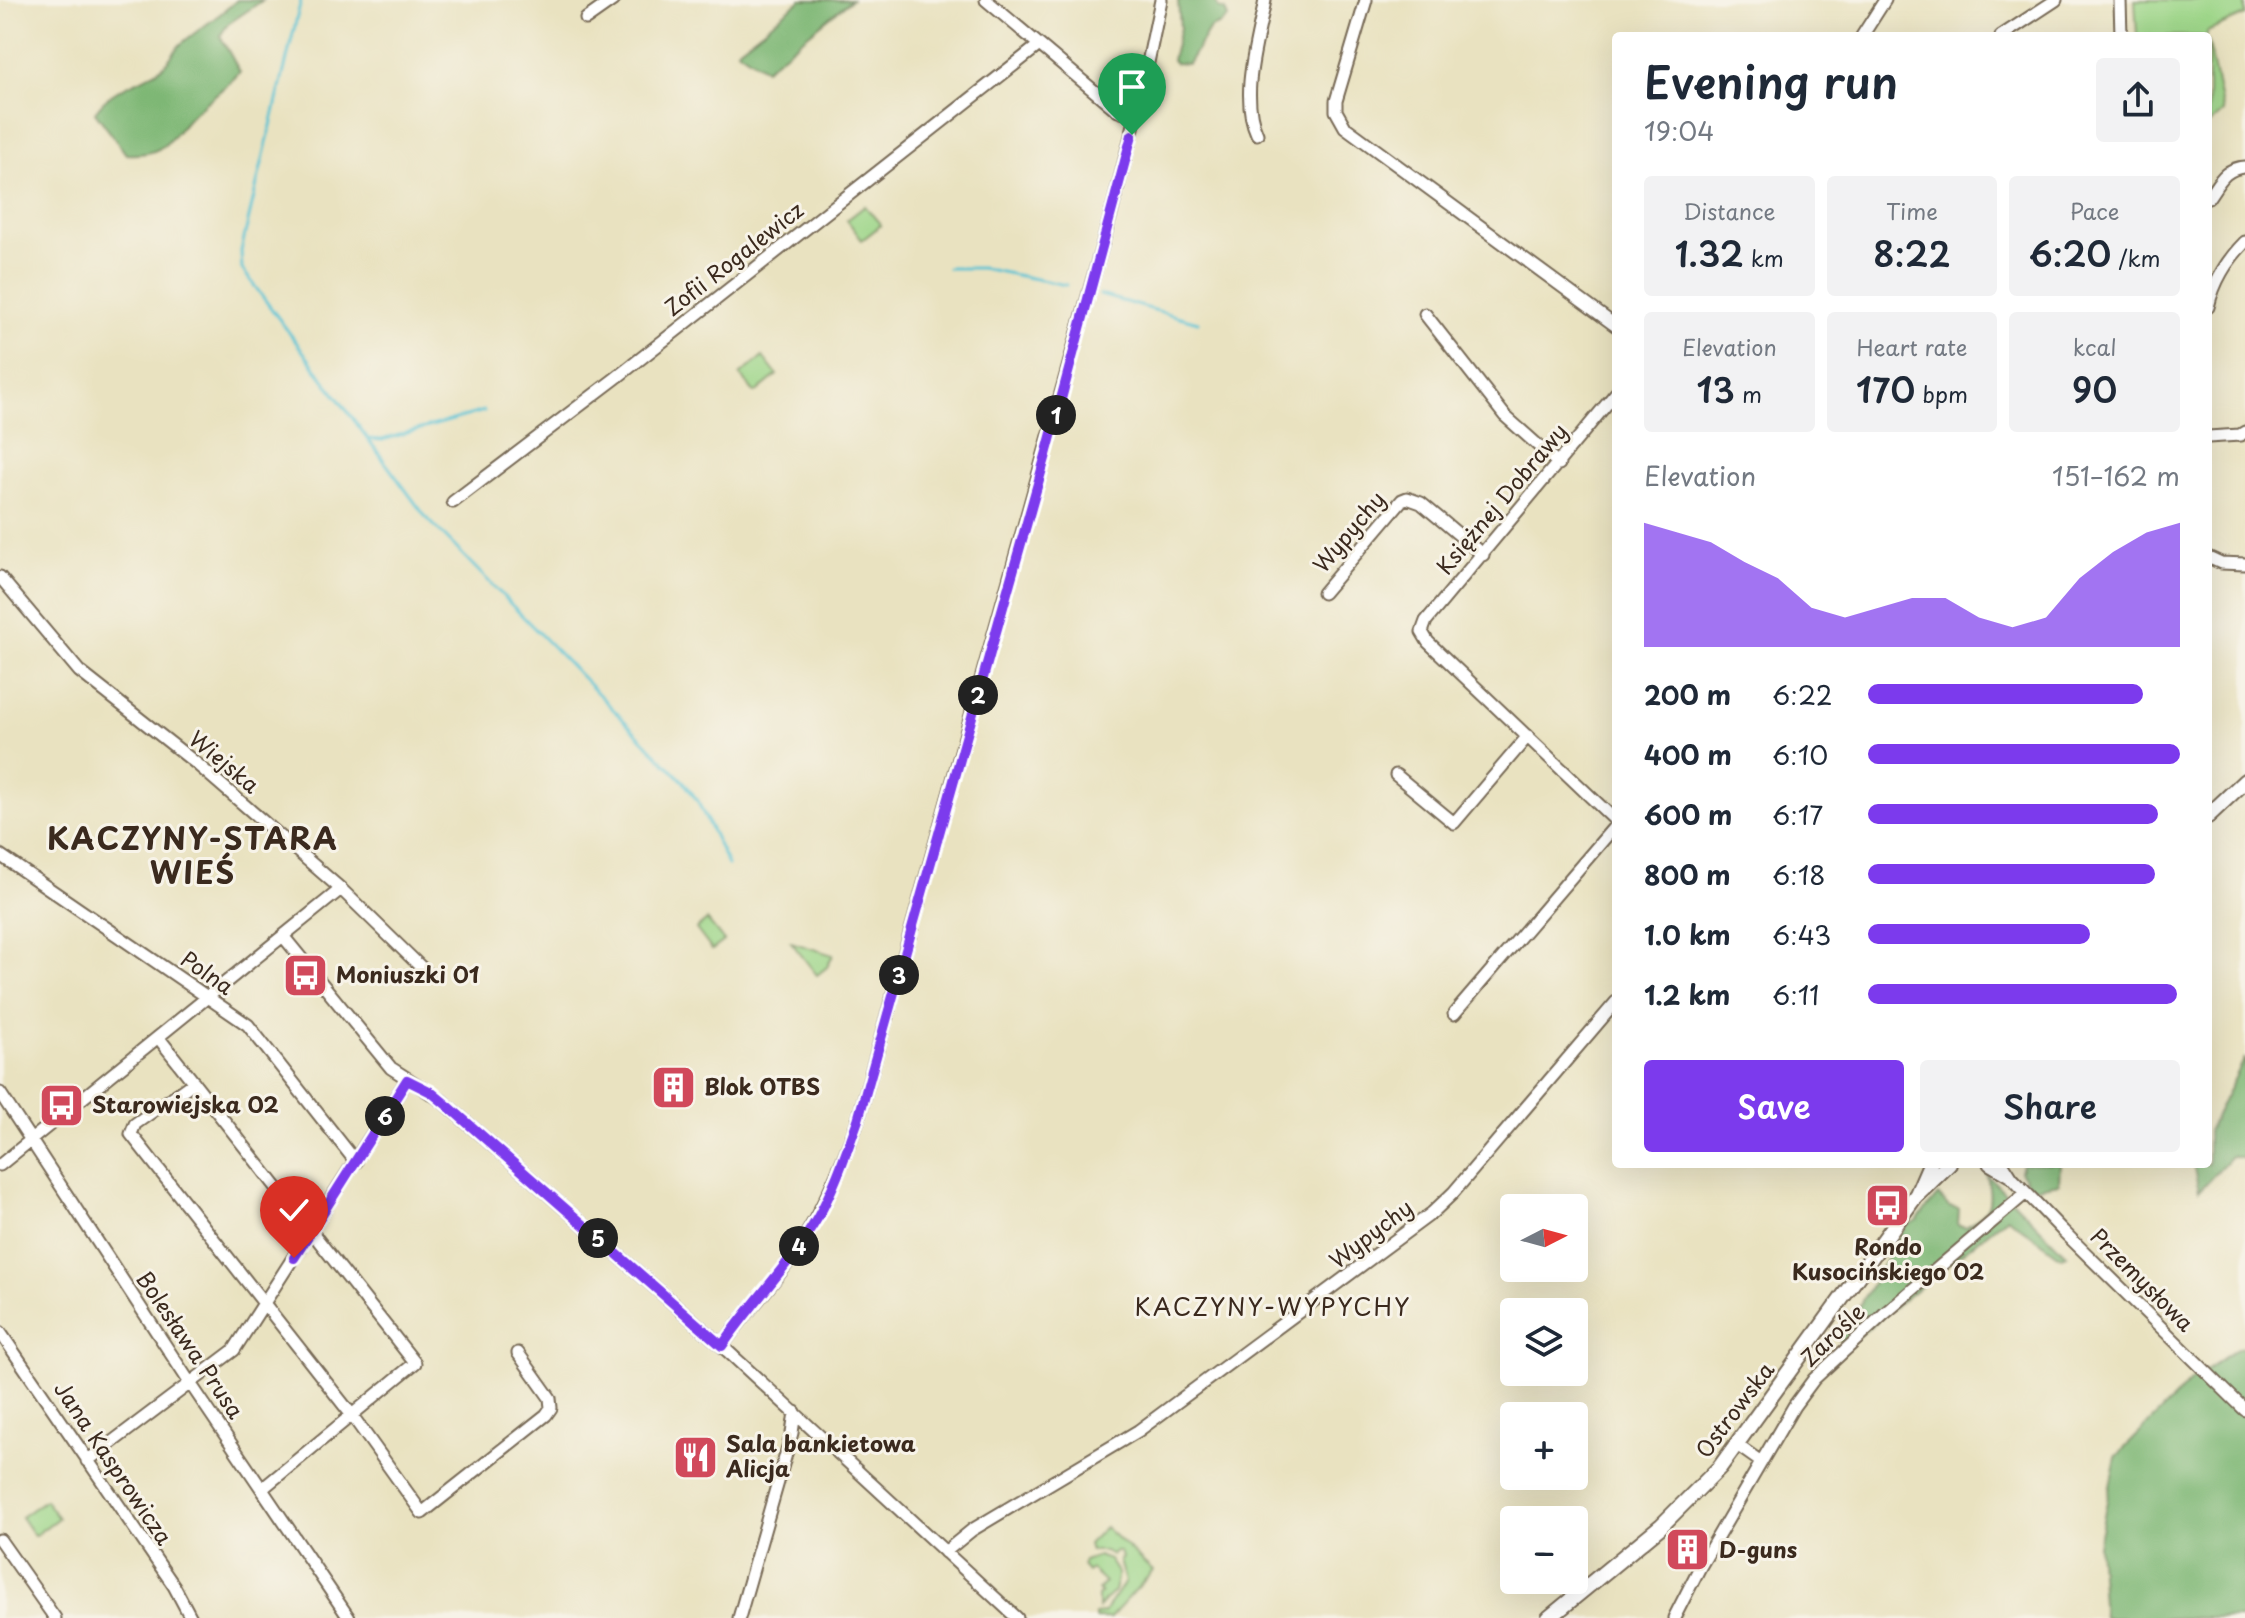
<!DOCTYPE html>
<meta charset="utf-8">
<style>
body{margin:0;font-family:"Playpen Sans",sans-serif;background:#f2f2f3;color:#1f2937;height:100vh;display:flex;flex-direction:column;font-size:30px;white-space:nowrap}
*{box-sizing:border-box;margin:0}
p{font-size:26px;color:#747a83}
.icon{flex:none;width:44px;height:44px;fill:none;stroke:currentColor;stroke-width:2;stroke-linecap:round;stroke-linejoin:round}
.map{position:relative;flex:1;overflow:hidden}
.panel{position:absolute;left:1612px;top:32px;width:600px;height:1136px;display:flex;flex-direction:column;background:#fff;border-radius:8px;box-shadow:0 8px 32px #0002}
.panel>*{flex:none}
.needle{width:52px;rotate:84deg}
.fabs{position:absolute;left:1500px;top:1194px;display:grid;gap:16px}
.fabs a{display:grid;place-items:center;width:88px;height:88px;border-radius:8px;background:#fff;box-shadow:0 8px 32px #0002;font-size:40px}
.pin{position:absolute;display:grid;place-items:center;width:68px;height:68px;color:#fff;margin:-82px -34px;border-radius:50% 50% 50% 0;rotate:-45deg;box-shadow:0 0 8px #0007}
.pin .icon{rotate:45deg}
.km{position:absolute;width:40px;height:40px;margin:-20px;border-radius:50%;background:#222;color:#fff;font-size:22px;line-height:40px;text-align:center}
.round{display:grid;place-items:center;flex:none;width:84px;height:84px;border-radius:8px;background:#f2f2f3}
.headline{display:flex;align-items:center;justify-content:space-between;height:136px;padding:0 32px}
h1{font-size:44px;font-weight:600;line-height:60px}
.figures{display:grid;grid-template-columns:repeat(3,1fr);gap:12px;height:136px;padding:8px 32px}
.figures div{display:grid;align-content:center;border-radius:8px;background:#f2f2f3;text-align:center}
.figures b{font-size:34px;font-weight:600}
.figures small{font-size:22px;font-weight:400}
.figures p{font-size:22px}
.chart{height:224px;padding:16px 32px}
.chart p{display:flex;justify-content:space-between}
.chart svg{width:100%;height:144px;margin-top:8px;fill:#7c3aed;opacity:.7}
.button{display:flex;gap:16px;margin-top:auto;padding:16px 32px}
.button a{flex:1;height:92px;border-radius:8px;background:#7c3aed;color:#fff;font-size:32px;font-weight:600;line-height:92px;text-align:center}
.button a+a{background:#f2f2f3;color:#1f2937}
ul{padding:0 32px;list-style:none;font-size:26px}
li{display:grid;grid-template-columns:128px 96px 1fr;align-items:center;height:60px}
li i{height:20px;border-radius:10px;background:#7c3aed}
.map>svg:first-child{display:block}
.green{fill:#9ed689;stroke:#6c8054;stroke-width:2}
.forest{fill:#7eb775;stroke:#5c704a;stroke-width:2}
.lines{fill:none;stroke-linecap:round;stroke-linejoin:round}
.stream{stroke:#58c2d3;stroke-width:3}
.minor-casing{stroke:#786a57;stroke-width:15}
.major-casing{stroke:#786a57;stroke-width:18}
.minor{stroke:#fff;stroke-width:11}
.major{stroke:#fff;stroke-width:14}
.route-casing{stroke:#fff;stroke-width:16}
.route{stroke:#7c3aed;stroke-width:10}
.labels{text-anchor:middle;stroke-width:6;stroke-linejoin:round;paint-order:stroke}
.street-label{font-size:22px;fill:#3b2a1e;stroke:#f7f3e8}
.poi-label{font-size:22px;font-weight:bold;fill:#3b2a1e;stroke:#f7f3e8;text-anchor:start}
.neighbourhood-label{font-size:24px;letter-spacing:2px;fill:#3b2a1e;stroke:#f7f3e8}
.district-label{font-size:30px;font-weight:bold;letter-spacing:2px;fill:#3b2a1e;stroke:#f7f3e8}
</style>
<div class="map">
<svg width="2245" height="1618" viewBox="0 0 2245 1618">
<rect width="100%" height="100%" fill="#f7f3e8"/>
<filter id="ink" filterUnits="userSpaceOnUse"><feTurbulence type="fractalNoise" baseFrequency=".0125" numOctaves="2"/><feDisplacementMap in="SourceGraphic" scale="16" xChannelSelector="R" yChannelSelector="G"/><feConvolveMatrix kernelMatrix="1 2 1 2 8 2 1 2 1" color-interpolation-filters="sRGB"/></filter>
<filter id="wash" filterUnits="userSpaceOnUse"><feTurbulence type="fractalNoise" baseFrequency=".006" numOctaves="4" result="noise"/><feDisplacementMap in="SourceGraphic" scale="32" xChannelSelector="R" yChannelSelector="G"/><feGaussianBlur stdDeviation="1.8" result="paint"/><feColorMatrix in="noise" values="0 0 0 0 0 0 0 0 0 0 0 0 0 0 0 0 0 1.4 0 .05"/><feComposite in="paint" operator="in"/></filter>
<g filter="url(#wash)">
<rect width="100%" height="100%" fill="#e9e2c0"/>
<path class="green" d="M2135 0H2245V15L2207 32V36H2137Z
M2208 40 2223 112 2208 125Z
M865 206 881 225 862 240 847 220Z
M763 357 777 375 755 393 740 375Z
M707 920 724 941 712 950 696 929Z
M791 942 833 955 827 967 817 975Z
M45 1500 58 1518 34 1536 21 1517Z
M1105 1527 1153 1571 1110 1618H1095V1614L1104 1613 1125 1582 1119 1561 1122 1558 1120 1552 1115 1551 1112 1555 1105 1551H1090L1088 1544Z
M1098 1556 1109 1560 1118 1574 1114 1591 1098 1608V1596L1101 1593 1098 1590 1105 1582 1091 1569 1087 1572 1082 1566 1084 1561Z"/>
<path class="forest" d="M237 0H263L228 24 220 36 240 72C227 87 211 97 197 110 170 134 171 157 126 154L95 112C115 84 137 86 162 67 170 61 174 50 182 43 200 28 220 16 237 0Z
M801 0H851L765 69 737 50Z
M1178 0H1215L1218 8 1225 10 1228 18 1221 24 1210 28 1188 64 1175 63 1172 60 1180 28Z
M2245 1058V1159L2231 1156 2199 1191 2193 1164H2208V1131Z
M2022 1164H2060L2059 1183 2032 1188 2020 1171Z
M1987 1175 2067 1255 2061 1257 2007 1217 1847 1345 1839 1340 1905 1227 1917 1220 1938 1195 1949 1207 1959 1209 1958 1225 1966 1227C1992 1209 1992 1206 1987 1175Z
M2245 1347V1618H2103L2098 1545 2116 1457 2193 1379 2238 1348Z"/>
<g class="lines">
<path class="stream" d="M301 0 241 251 242 269 425 516 684 782 697 800 728 865
M948 268H981L1066 285
M1100 295 1198 322
M368 439 382 440 484 411"/>
</g>
</g>
<g filter="url(#ink)">
<g class="lines">
<defs>
<path id="minor" d="M986 0 1118 111 1136 117
M1366 0 1336 101V111L1345 127 1616 326
M2120 0 2121 36
M586 19 613 0
M1862 36 1885 0
M2001 36 2056 0
M1257 134C1239 95 1258 40 1265 0
M2208 198C2219 183 2224 168 2245 167
M2208 307C2214 281 2226 261 2245 242
M1425 314 1505 416 1559 464
M1616 393 1426 621 1422 632 1428 642 1616 821
M2208 437 2240 435 2245 432
M453 502 616 378 1038 46
M2208 557 2221 563 2245 564
M0 577 79 671 197 764 341 889 428 974
M1323 593 1402 500 1407 498 1421 503 1483 555
M1396 775 1454 823 1528 736
M0 855 248 1025 356 1162
M283 936 391 1068 441 1100 722 1346 1017 1618
M1454 1014 1616 825
M158 1037 415 1363 262 1489
M194 1082 135 1124 131 1134 351 1414 422 1513 546 1415 551 1408 550 1398 518 1353
M0 1093 190 1383 349 1618
M1989 1164 2011 1177
M2003 1164 2012 1178 2063 1231 2245 1410
M0 1165 341 889
M0 1332 174 1586 191 1618
M722 1346C745 1312 775 1283 798 1248 824 1208 842 1165 858 1120L1111 214 1140 101 1161 0
M1737 1445 1761 1462
M87 1461 234 1350 407 1080
M0 1540 55 1618
M945 1552 972 1530 1138 1431 1432 1213 1453 1193 1616 1002
M739 1618 792 1433 795 1412
M1674 1618 1700 1567 1794 1406 1814 1379 1884 1314 2026 1193"/>
<path id="major" d="M2208 816 2245 781
M1918 1194 1949 1164
M1549 1618 1661 1526 1720 1467 1917 1194 1930 1164"/>
</defs>
<use href="#minor" class="minor-casing"/>
<use href="#major" class="major-casing"/>
<use href="#minor" class="minor"/>
<use href="#major" class="major"/>
</g>
</g>
<g class="lines" filter="url(#ink)">
<defs>
<path id="route" d="M294 1258 407 1080 431 1092 448 1106 722 1346C752 1302 791 1264 818 1217 835 1186 846 1153 858 1120L1046 455 1132 135"/>
</defs>
<use href="#route" class="route-casing"/>
<use href="#route" class="route"/>
</g>
<defs>
<symbol id="bus-square" viewBox="-11 -11 22 22"><rect x="-9" y="-9" width="18" height="18" rx="4" fill="#d1495b" stroke="#f7f3e8"/><path d="M-5-6H5V4H4V6H2V4H-2V6H-4V4H-5ZM-3.5-4V0h7V-4ZM-3.5 1.2v1.5H-2V1.2ZM2 1.2v1.5H3.5V1.2Z" fill="#fff"/></symbol>
<symbol id="building-square" viewBox="-11 -11 22 22"><rect x="-9" y="-9" width="18" height="18" rx="4" fill="#d1495b" stroke="#f7f3e8"/><path d="M-4-6H4V6H1V3H-1V6H-4ZM-2.5-4.3h1.7v1.8h-1.7ZM.8-4.3h1.7v1.8H.8ZM-2.5-1h1.7V.8h-1.7ZM.8-1h1.7V.8H.8Z" fill="#fff"/></symbol>
<symbol id="restaurant-square" viewBox="-11 -11 22 22"><rect x="-9" y="-9" width="18" height="18" rx="4" fill="#d1495b" stroke="#f7f3e8"/><path d="M-5-6h1v4h1v-4h1v4h1v-4h1v5L-1.5 .5V6h-2V.5L-5-1ZM5-6V6H3V1.5H1.5Q1.5-4 5-6Z" fill="#fff"/></symbol>
</defs>
<g fill-rule="evenodd">
<use href="#bus-square" x="280" y="950" width="51" height="51"/>
<use href="#building-square" x="648" y="1062" width="51" height="51"/>
<use href="#bus-square" x="36" y="1080" width="51" height="51"/>
<use href="#bus-square" x="1862" y="1180" width="51" height="51"/>
<use href="#restaurant-square" x="670" y="1432" width="51" height="51"/>
<use href="#building-square" x="1662" y="1524" width="51" height="51"/>
</g>
<g class="labels">
<g class="street-label">
<text transform="translate(734 259) rotate(-38)" y="8">Zofii Rogalewicz</text>
<text transform="translate(1502 499) rotate(-50)" y="8">Księżnej Dobrawy</text>
<text transform="translate(1349 532) rotate(-50)" y="8">Wypychy</text>
<text transform="translate(224 762) rotate(40)" y="8">Wiejska</text>
<text transform="translate(207 973) rotate(35)" y="8">Polna</text>
<text transform="translate(1371 1234) rotate(-37)" y="8">Wypychy</text>
<text transform="translate(2142 1280) rotate(45)" y="8">Przemysłowa</text>
<text transform="translate(1833 1335) rotate(-44)" y="8">Zarośle</text>
<text transform="translate(190 1345) rotate(56)" y="8">Bolesława Prusa</text>
<text transform="translate(1735 1410) rotate(-53)" y="8">Ostrowska</text>
<text transform="translate(113 1463) rotate(56)" y="8">Jana Kasprowicza</text>
</g>
<g class="poi-label">
<text x="336" y="983">Moniuszki 01</text>
<text x="704" y="1095">Blok OTBS</text>
<text x="92" y="1113">Starowiejska 02</text>
<text x="1888" y="1255" text-anchor="middle">Rondo<tspan x="1888" dy="25">Kusocińskiego 02</tspan></text>
<text x="726" y="1452">Sala bankietowa<tspan x="726" dy="25">Alicja</tspan></text>
<text x="1719" y="1558">D-guns</text>
</g>
<g class="neighbourhood-label">
<text x="1273" y="1316">KACZYNY-WYPYCHY</text>
</g>
<g class="district-label">
<text x="193" y="850">KACZYNY-STARA<tspan x="193" dy="34">WIEŚ</tspan></text>
</g>
</g>
</svg>
<div class="fabs">
<a><svg class="needle" viewBox="-14 -14 28 28"><path d="M0-13l5 13h-10z" fill="#e53935"/><path d="M0 13l5-13h-10z" fill="#747a83"/></svg></a>
<a><svg class="icon" aria-label="layers" viewBox="0 0 24 24"><path d="M12 4l9 5-9 5-9-5zM3 14l9 5 9-5"/></svg></a>
<a>+</a>
<a>−</a>
</div>
<div class="pin" style="left:1132px;top:135px;background:#1e9e55"><svg class="icon" aria-label="arrive" viewBox="0 0 24 24"><path d="M6 21V4h12l-3 4 3 4H6"/></svg></div>
<div class="pin" style="left:294px;top:1258px;background:#d93025"><svg class="icon" aria-label="check" viewBox="0 0 24 24"><path d="M5 12l5 5 9-10"/></svg></div>
<b class="km" style="left:1056px;top:415px">1</b>
<b class="km" style="left:978px;top:695px">2</b>
<b class="km" style="left:899px;top:975px">3</b>
<b class="km" style="left:799px;top:1246px">4</b>
<b class="km" style="left:598px;top:1238px">5</b>
<b class="km" style="left:385px;top:1116px">6</b>
<section class="panel">
<div class="headline"><div><h1>Evening run</h1><p>19:04</p></div><a class="round"><svg class="icon" aria-label="share" viewBox="0 0 24 24"><path d="M12 15V3M7 8l5-5 5 5M5 13v7h14v-7"/></svg></a></div>
<div class="figures">
<div><p>Distance</p><b>1.32<small> km</small></b></div>
<div><p>Time</p><b>8:22</b></div>
<div><p>Pace</p><b>6:20<small> /km</small></b></div>
</div>
<div class="figures">
<div><p>Elevation</p><b>13<small> m</small></b></div>
<div><p>Heart rate</p><b>170<small> bpm</small></b></div>
<div><p>kcal</p><b>90</b></div>
</div>
<div class="chart"><p><span>Elevation</span>151–162 m</p>
<svg viewBox="0 0 160 44" preserveAspectRatio="none"><path d="M0 44V6L10 9L20 12L30 18L40 23L50 32L60 35L70 32L80 29L90 29L100 35L110 38L120 35L130 23L140 15L150 9L160 6V44z"/></svg>
</div>
<ul>
<li><b>200 m</b>6:22<i style="width:88%"></i></li>
<li><b>400 m</b>6:10<i style="width:100%"></i></li>
<li><b>600 m</b>6:17<i style="width:93%"></i></li>
<li><b>800 m</b>6:18<i style="width:92%"></i></li>
<li><b>1.0 km</b>6:43<i style="width:71%"></i></li>
<li><b>1.2 km</b>6:11<i style="width:99%"></i></li>
</ul>
<div class="button"><a>Save</a><a>Share</a></div>
</section>
</div>
